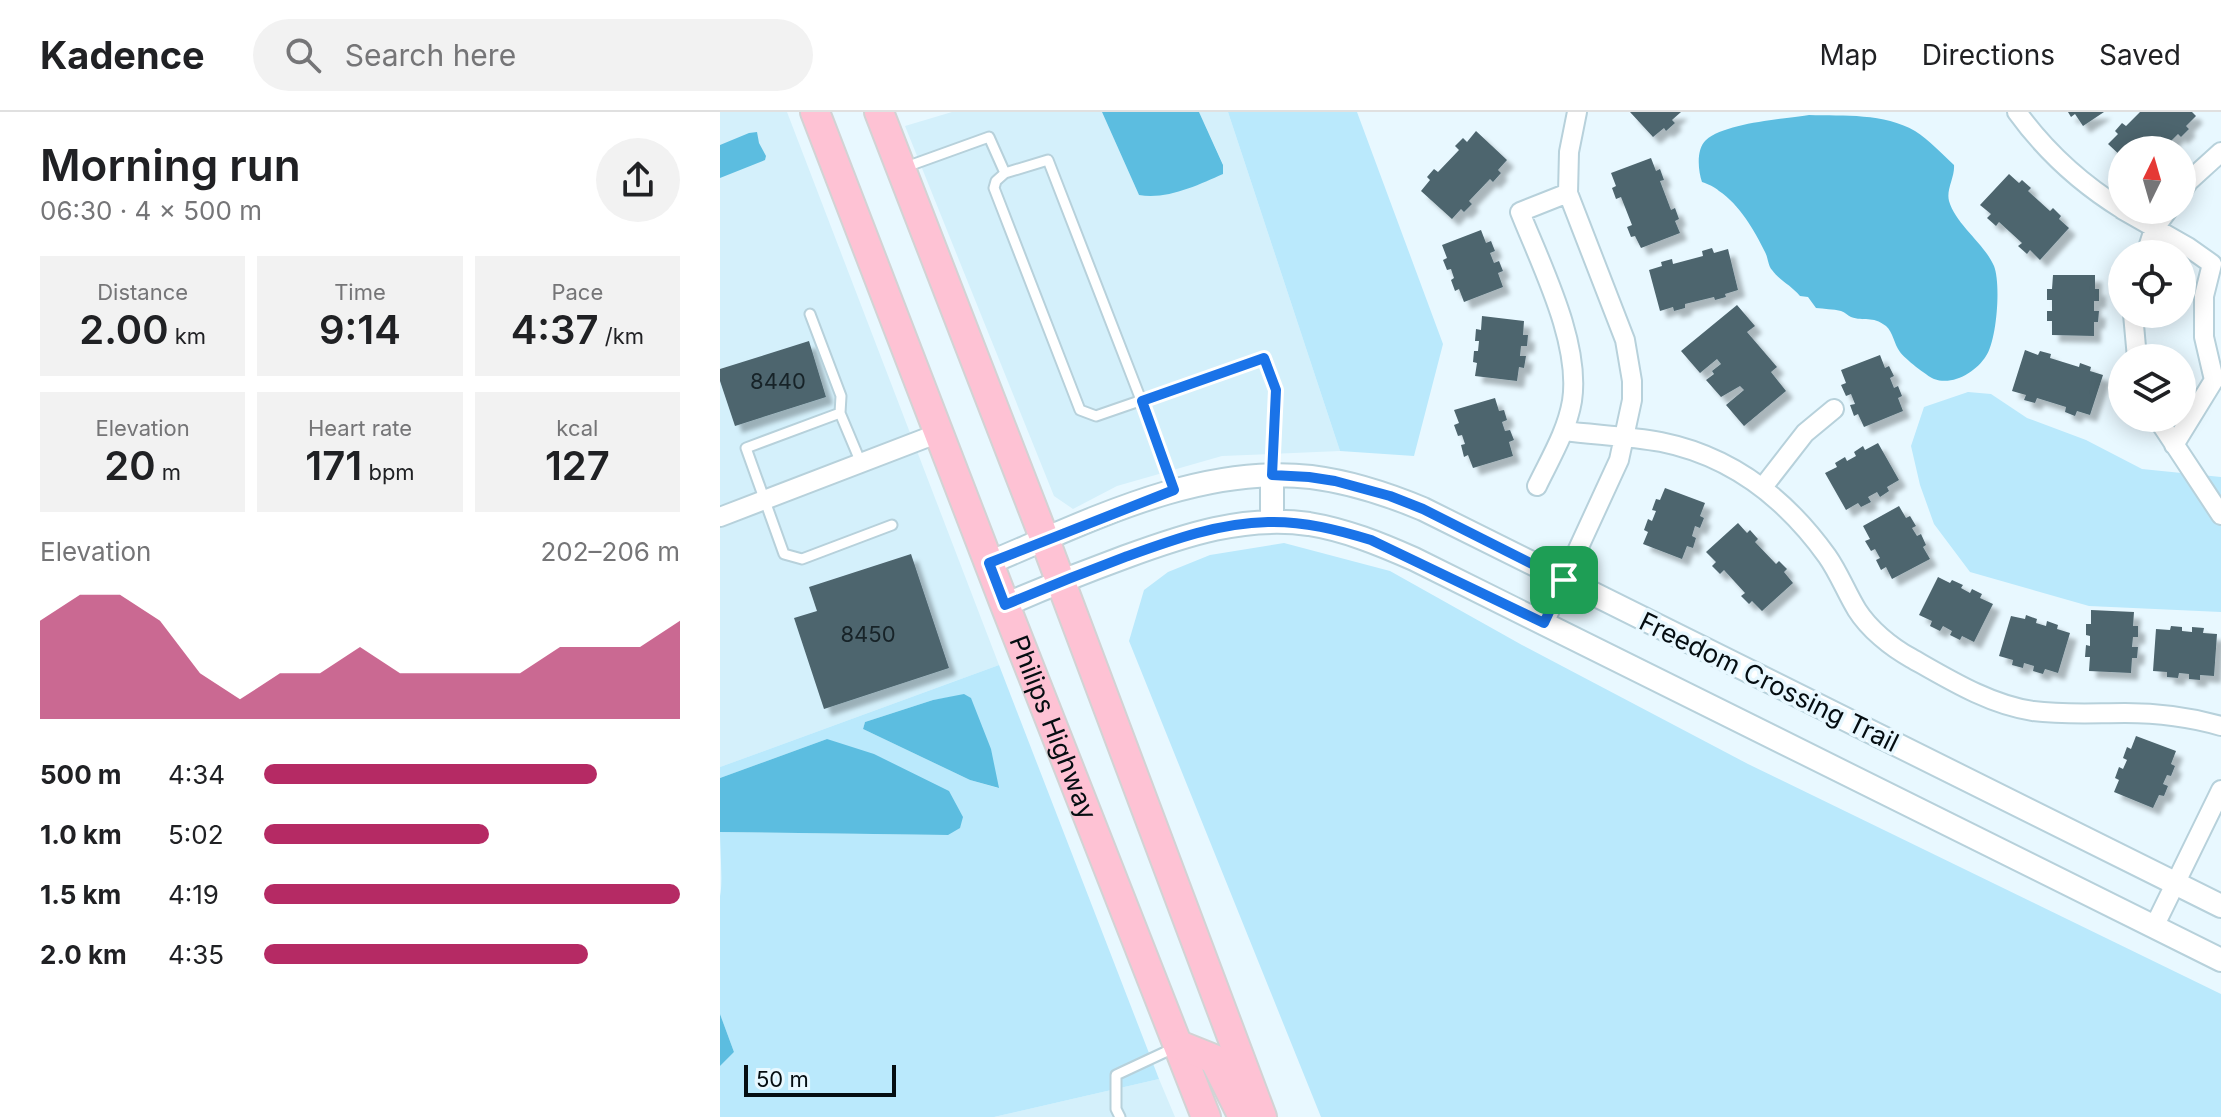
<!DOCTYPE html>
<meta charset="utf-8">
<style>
body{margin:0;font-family:Inter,sans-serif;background:#f2f2f2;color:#202124;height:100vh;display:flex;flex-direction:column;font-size:30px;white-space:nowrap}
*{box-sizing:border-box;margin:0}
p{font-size:26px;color:#757577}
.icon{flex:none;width:44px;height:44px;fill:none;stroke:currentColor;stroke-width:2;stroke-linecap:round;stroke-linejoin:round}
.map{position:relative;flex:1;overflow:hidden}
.side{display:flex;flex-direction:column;background:#fff;width:720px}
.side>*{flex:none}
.needle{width:52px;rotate:5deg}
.buttons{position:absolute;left:1388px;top:24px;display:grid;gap:16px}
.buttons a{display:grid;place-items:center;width:88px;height:88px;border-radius:50%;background:#fff;box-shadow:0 4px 20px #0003;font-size:40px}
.scale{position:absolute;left:24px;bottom:20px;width:152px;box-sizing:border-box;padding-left:8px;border:4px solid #050d11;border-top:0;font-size:22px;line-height:28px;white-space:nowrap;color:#050d11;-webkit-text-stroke:6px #e8f8ff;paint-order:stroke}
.pin{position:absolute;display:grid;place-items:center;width:68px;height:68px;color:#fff;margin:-34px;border-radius:16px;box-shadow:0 4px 12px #0006}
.round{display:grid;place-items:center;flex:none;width:84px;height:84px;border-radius:42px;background:#f2f2f2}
.summary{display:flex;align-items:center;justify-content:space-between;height:136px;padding:0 40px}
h1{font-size:44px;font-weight:600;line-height:60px}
.stats{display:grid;grid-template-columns:repeat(3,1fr);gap:12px;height:136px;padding:8px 40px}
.stats div{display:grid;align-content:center;border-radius:0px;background:#f2f2f2;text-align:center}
.stats b{font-size:40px;font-weight:600}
.stats small{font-size:22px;font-weight:400}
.stats p{font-size:22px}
.chart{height:224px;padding:16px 40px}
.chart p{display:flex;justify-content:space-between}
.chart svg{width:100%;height:144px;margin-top:8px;fill:#b52a64;opacity:.7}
ul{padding:0 40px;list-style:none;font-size:26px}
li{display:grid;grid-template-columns:128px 96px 1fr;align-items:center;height:60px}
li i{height:20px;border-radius:10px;background:#b52a64}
header{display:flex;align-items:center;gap:48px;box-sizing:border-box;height:112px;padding:0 40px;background:#fff;border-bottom:2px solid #e0e0e0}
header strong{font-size:38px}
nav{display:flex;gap:44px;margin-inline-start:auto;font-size:28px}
.search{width:560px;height:72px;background:#f2f2f2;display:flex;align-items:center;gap:20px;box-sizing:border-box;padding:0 28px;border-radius:44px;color:#757577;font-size:30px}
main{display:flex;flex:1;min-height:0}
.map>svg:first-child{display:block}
.built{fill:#d4f0fb}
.green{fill:#bae9fc;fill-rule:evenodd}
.water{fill:#5cbde0}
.building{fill:#4d656e;filter:url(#shadow)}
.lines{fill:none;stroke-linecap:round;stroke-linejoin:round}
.service-casing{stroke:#b7d1db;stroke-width:13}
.minor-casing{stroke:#b7d1db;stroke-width:22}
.tertiary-casing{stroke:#b7d1db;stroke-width:26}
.primary-casing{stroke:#d2d3d4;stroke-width:32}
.service{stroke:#fff;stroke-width:9}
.minor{stroke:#fff;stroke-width:18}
.tertiary{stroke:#fff;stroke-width:22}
.primary{stroke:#fec2d4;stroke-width:28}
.route-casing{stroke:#fff;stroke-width:16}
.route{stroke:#1a73e8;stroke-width:10}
.labels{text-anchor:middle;stroke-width:7;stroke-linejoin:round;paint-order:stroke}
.number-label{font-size:22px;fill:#172328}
.street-label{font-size:26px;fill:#050d11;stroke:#e8f8ff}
</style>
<header>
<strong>Kadence</strong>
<div class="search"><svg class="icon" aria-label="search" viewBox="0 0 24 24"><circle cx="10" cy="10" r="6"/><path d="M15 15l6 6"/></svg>Search here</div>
<nav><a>Map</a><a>Directions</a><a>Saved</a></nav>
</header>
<main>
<section class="side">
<div class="summary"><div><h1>Morning run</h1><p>06:30 · 4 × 500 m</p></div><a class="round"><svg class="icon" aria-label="share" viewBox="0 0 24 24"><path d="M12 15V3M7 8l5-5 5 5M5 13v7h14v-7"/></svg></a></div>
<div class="stats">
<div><p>Distance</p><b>2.00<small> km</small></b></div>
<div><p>Time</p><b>9:14</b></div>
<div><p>Pace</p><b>4:37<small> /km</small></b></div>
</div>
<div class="stats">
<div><p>Elevation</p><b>20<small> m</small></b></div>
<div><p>Heart rate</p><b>171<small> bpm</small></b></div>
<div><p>kcal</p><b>127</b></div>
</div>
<div class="chart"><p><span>Elevation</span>202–206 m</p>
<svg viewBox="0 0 160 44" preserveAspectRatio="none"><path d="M0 44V14L10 6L20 6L30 14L40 30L50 38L60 30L70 30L80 22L90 30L100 30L110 30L120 30L130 22L140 22L150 22L160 14V44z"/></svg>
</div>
<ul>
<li><b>500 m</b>4:34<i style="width:80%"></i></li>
<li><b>1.0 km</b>5:02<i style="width:54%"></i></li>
<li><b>1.5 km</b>4:19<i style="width:100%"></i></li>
<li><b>2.0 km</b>4:35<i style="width:78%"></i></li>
</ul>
</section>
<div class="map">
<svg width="1501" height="1005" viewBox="0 0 1501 1005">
<defs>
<filter id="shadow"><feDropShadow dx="7" dy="7" stdDeviation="2" flood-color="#0004"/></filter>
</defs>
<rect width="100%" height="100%" fill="#e8f8ff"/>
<path class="built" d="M0 0H67L279 553 0 655Z
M232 0H382L419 83 503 52 479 0H508L620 339 502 344 397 374 353 397 334 384 185 14Z
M439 967 455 1005H274Z"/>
<path class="green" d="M508 0H637L723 232 694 344 620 339Z
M1248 280 1271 282 1307 306 1366 328 1422 357 1501 365V500L1369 494 1250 460 1214 412 1200 373 1191 334 1204 295Z
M564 431 670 459 802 533 1028 652 1501 882V1005H601L409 529 424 478 448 460 490 443Z
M279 553 439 967 274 1005H0V954L14 940 0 902V784C3 772 0 736 0 720L227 723 107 627 0 666V655ZM244 583 278 676 250 668 143 617 145 610 213 588Z"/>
<path class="water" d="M382 0H479L503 53V62C478 73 447 88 419 83Z
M1089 3C1124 4 1164 1 1195 19 1209 28 1222 42 1234 53 1235 65 1226 77 1229 89 1236 113 1264 131 1274 154 1281 172 1277 228 1266 244 1256 260 1233 274 1214 267 1207 264 1184 246 1180 240 1174 232 1173 220 1166 214 1152 203 1144 210 1131 205 1128 204 1125 200 1121 199 1113 197 1104 197 1096 196L1088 185 1080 184C1071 173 1059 168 1052 158 1048 154 1048 145 1045 140 1035 119 1019 92 999 79 995 75 988 72 982 70 978 59 976 37 986 28 1005 11 1063 7 1089 3Z
M37 20 39 31 46 44 45 48 0 66V33L29 21Z
M244 582 251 586 271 637 279 676 250 668 143 617 145 610 213 588Z
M107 627 154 642 229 679 243 705 240 716 228 723 0 720V666Z
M0 902 14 940 0 954Z"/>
<path class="building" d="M910 0H961L952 8 955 11 946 19 944 16 933 25Z
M1348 0H1384L1363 14 1355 2 1351 5Z
M1420 0H1472L1476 4 1466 14 1469 17 1461 25 1458 22 1442 38H1402V45L1388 32 1398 22 1395 19 1402 11 1406 14Z
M756 19 787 48 778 58 781 61 773 70 770 67 749 89 752 92 744 100 741 97 732 107 701 79 710 68 707 65 714 57 718 60 739 38 735 34 743 26 747 30Z
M931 46 936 59 940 57 944 68 940 69 951 98 955 96 959 107 955 109 960 121 921 136 915 124 911 125 907 115 912 113 901 85 896 87 892 76 896 74 891 61Z
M1289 62 1299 71 1302 68 1311 76 1308 79 1330 99 1333 96 1341 104 1339 107 1349 116 1320 148 1310 138 1307 142 1298 134 1302 131 1279 110 1276 114 1267 106 1271 102 1260 93Z
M761 118 766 131 771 129 775 139 770 141 774 151 779 149 783 159 778 161 783 175 744 190 739 177 735 179 731 168 734 166 731 157 727 158 723 148 727 146 722 133Z
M992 136 994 141 1008 137 1018 178 1005 182 1006 185 995 188 994 185 965 192V196L954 199 953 195 940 199 929 158 942 154 941 150 952 147 953 152 983 144 982 139Z
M1333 163H1375V177H1379V189H1374V199H1379L1378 210H1374V224L1332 223V209H1327V199H1332V188H1327V177H1332Z
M1017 193 1035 214 1027 220 1057 255 1051 260 1066 279 1024 314 1006 293 1024 278 1020 274 1001 285 986 268 994 262 992 259 1001 252 997 247 980 261 961 239Z
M762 204 804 209 803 223H808L807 234H801L800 244H806L804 256 799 255 797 269 755 264 757 251 753 250 754 239H758L759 229H755L756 217 761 218Z
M89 229 106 285 15 314 0 269V257Z
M1305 238 1318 243 1320 239 1331 242 1330 246 1359 255 1360 251 1371 255 1370 259 1383 263 1370 303 1357 299 1355 304 1345 300 1346 295 1317 286 1315 291 1304 288 1306 283 1292 279Z
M1160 243 1165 256 1169 254 1174 264 1170 266 1174 276 1178 274 1182 284 1178 286 1183 299 1144 315 1138 302 1134 304 1130 293 1135 292 1131 282 1126 284 1121 273 1126 271 1121 258Z
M775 286 779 299 784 298 787 308 782 310 785 319 790 318 794 328 789 330 793 344 753 356 748 343 744 345 741 333 745 332 742 323 738 324 734 313 739 311 734 298Z
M1158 331 1179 368 1167 375 1169 379 1160 385 1157 380 1148 385 1151 390 1141 395 1138 391 1126 398 1105 361 1117 355 1115 351 1125 345 1127 349 1136 344 1134 340 1143 334 1145 338Z
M945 376 985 391 980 404 984 406 980 416 975 414 972 424 976 426 973 436 967 434 962 447 923 432 928 420 924 418 928 407 932 409 936 399 932 398 936 387 940 388Z
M1179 394 1186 406 1190 404 1196 414 1192 416 1197 424 1201 422 1206 433 1203 435 1210 447 1172 467 1166 455 1161 458 1156 448 1160 446 1155 437 1151 439 1145 429 1150 427 1143 414Z
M1018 411 1027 421 1030 418 1038 427 1035 430 1056 452 1059 449 1067 457 1064 460 1073 471 1042 499 1032 489 1029 492 1021 484 1025 481 1004 458 1000 462 992 454 996 450 986 440Z
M191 442 229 556 104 597 74 506 97 499 89 475Z
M1218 465 1230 471 1232 468 1243 473 1241 476 1250 481 1252 477 1262 482 1260 486 1273 492 1254 530 1242 524 1240 528 1230 523 1232 519 1223 514 1220 519 1210 514 1212 509 1199 503Z
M1371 498 1414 500 1413 514H1418V525H1413L1412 535H1418L1417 546H1412L1411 561 1369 559 1370 545H1365L1366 533 1370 534V524L1366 523V512H1371Z
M1306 503 1317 507 1316 511 1326 514 1327 509 1338 513 1337 517 1350 521 1338 561 1325 557 1323 562 1313 559 1314 554 1304 551 1303 556 1292 553 1293 548 1279 544 1291 504 1305 507Z
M1451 514 1462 515V519L1472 520V515L1484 516 1483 521 1497 522 1494 564 1480 563V568L1469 567V562L1459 561 1458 566 1447 565V560L1433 559 1436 517 1450 518Z
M1416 624 1456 639 1451 652 1455 654 1451 664 1447 663 1443 672 1448 674 1444 684 1439 683 1433 696 1394 680 1399 668 1395 666 1399 655 1403 657 1407 648 1403 646 1407 635 1411 637Z"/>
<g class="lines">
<defs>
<path id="service" d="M183 56 269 25 285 61 328 48 435 324 454 378
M285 61 276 69 274 76 360 298 376 304 544 246 556 278 552 363
M90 202 121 284 120 301 141 351
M120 301 26 336 64 442 82 447 172 413
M400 1005 396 997V963L456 935"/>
<path id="minor" d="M1297 0C1326 40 1360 71 1402 97
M1462 79 1469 69 1501 40
M1403 98 1468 135 1492 152 1484 184V225L1494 268 1454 333
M1426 142 1434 117 1448 98
M1413 202 1417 246
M1437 306 1501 403
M844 319C876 323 909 324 941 330 1011 344 1066 387 1107 444 1119 461 1126 480 1137 498 1149 517 1171 535 1191 546 1228 567 1270 593 1313 599 1344 603 1374 601 1405 601 1437 601 1470 605 1501 614
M817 374C830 347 847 319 852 289 861 231 821 153 800 100L848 81
M1043 375 1085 321 1114 297
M0 405 219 321
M824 511 899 348 912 288V269L905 228 848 81 849 40 857 0
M1434 815 1501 678"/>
<path id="tertiary" d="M552 409V363
M269 451C369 409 480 352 591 365 631 370 667 382 703 397L1501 794
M285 493C324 476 364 460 405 445 465 423 524 403 589 412 626 418 660 432 694 447L1501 848"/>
<g id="primary">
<path id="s1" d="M95 0 285 493 486 1005"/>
<path d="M159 0 325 428 542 1005"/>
<path d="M459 933 494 947 523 1005"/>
</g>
</defs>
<use href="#service" class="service-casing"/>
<use href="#minor" class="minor-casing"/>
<use href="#tertiary" class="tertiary-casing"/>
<use href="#primary" class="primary-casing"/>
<use href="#service" class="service"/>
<use href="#minor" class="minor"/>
<use href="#tertiary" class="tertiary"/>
<use href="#primary" class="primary"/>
</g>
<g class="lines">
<defs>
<path id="route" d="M544 246 556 278 552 363 589 365 615 369 670 384 703 397 844 468 824 511 651 428C618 418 584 409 548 410 498 411 452 428 405 445 365 460 325 476 285 493L269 451 454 378 422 289Z"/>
</defs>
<use href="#route" class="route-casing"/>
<use href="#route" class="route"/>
</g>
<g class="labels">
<g class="number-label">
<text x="58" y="277">8440</text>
<text x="148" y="530">8450</text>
</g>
<g class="street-label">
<text transform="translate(1049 570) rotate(26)" y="9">Freedom Crossing Trail</text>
<text dy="9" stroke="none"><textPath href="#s1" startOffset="660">Philips Highway</textPath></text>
</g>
</g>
</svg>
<div class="buttons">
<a><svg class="needle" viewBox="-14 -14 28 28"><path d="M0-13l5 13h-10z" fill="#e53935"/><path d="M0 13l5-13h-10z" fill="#757577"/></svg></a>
<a><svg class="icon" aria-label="locate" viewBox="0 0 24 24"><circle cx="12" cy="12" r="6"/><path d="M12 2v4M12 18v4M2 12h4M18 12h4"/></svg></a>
<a><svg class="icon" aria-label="layers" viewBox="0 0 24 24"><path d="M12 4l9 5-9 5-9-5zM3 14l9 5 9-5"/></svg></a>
</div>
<div class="scale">50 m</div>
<div class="pin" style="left:844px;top:468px;background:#1e9e55"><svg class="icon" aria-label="arrive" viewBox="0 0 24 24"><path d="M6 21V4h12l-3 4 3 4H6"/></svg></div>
</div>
</main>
